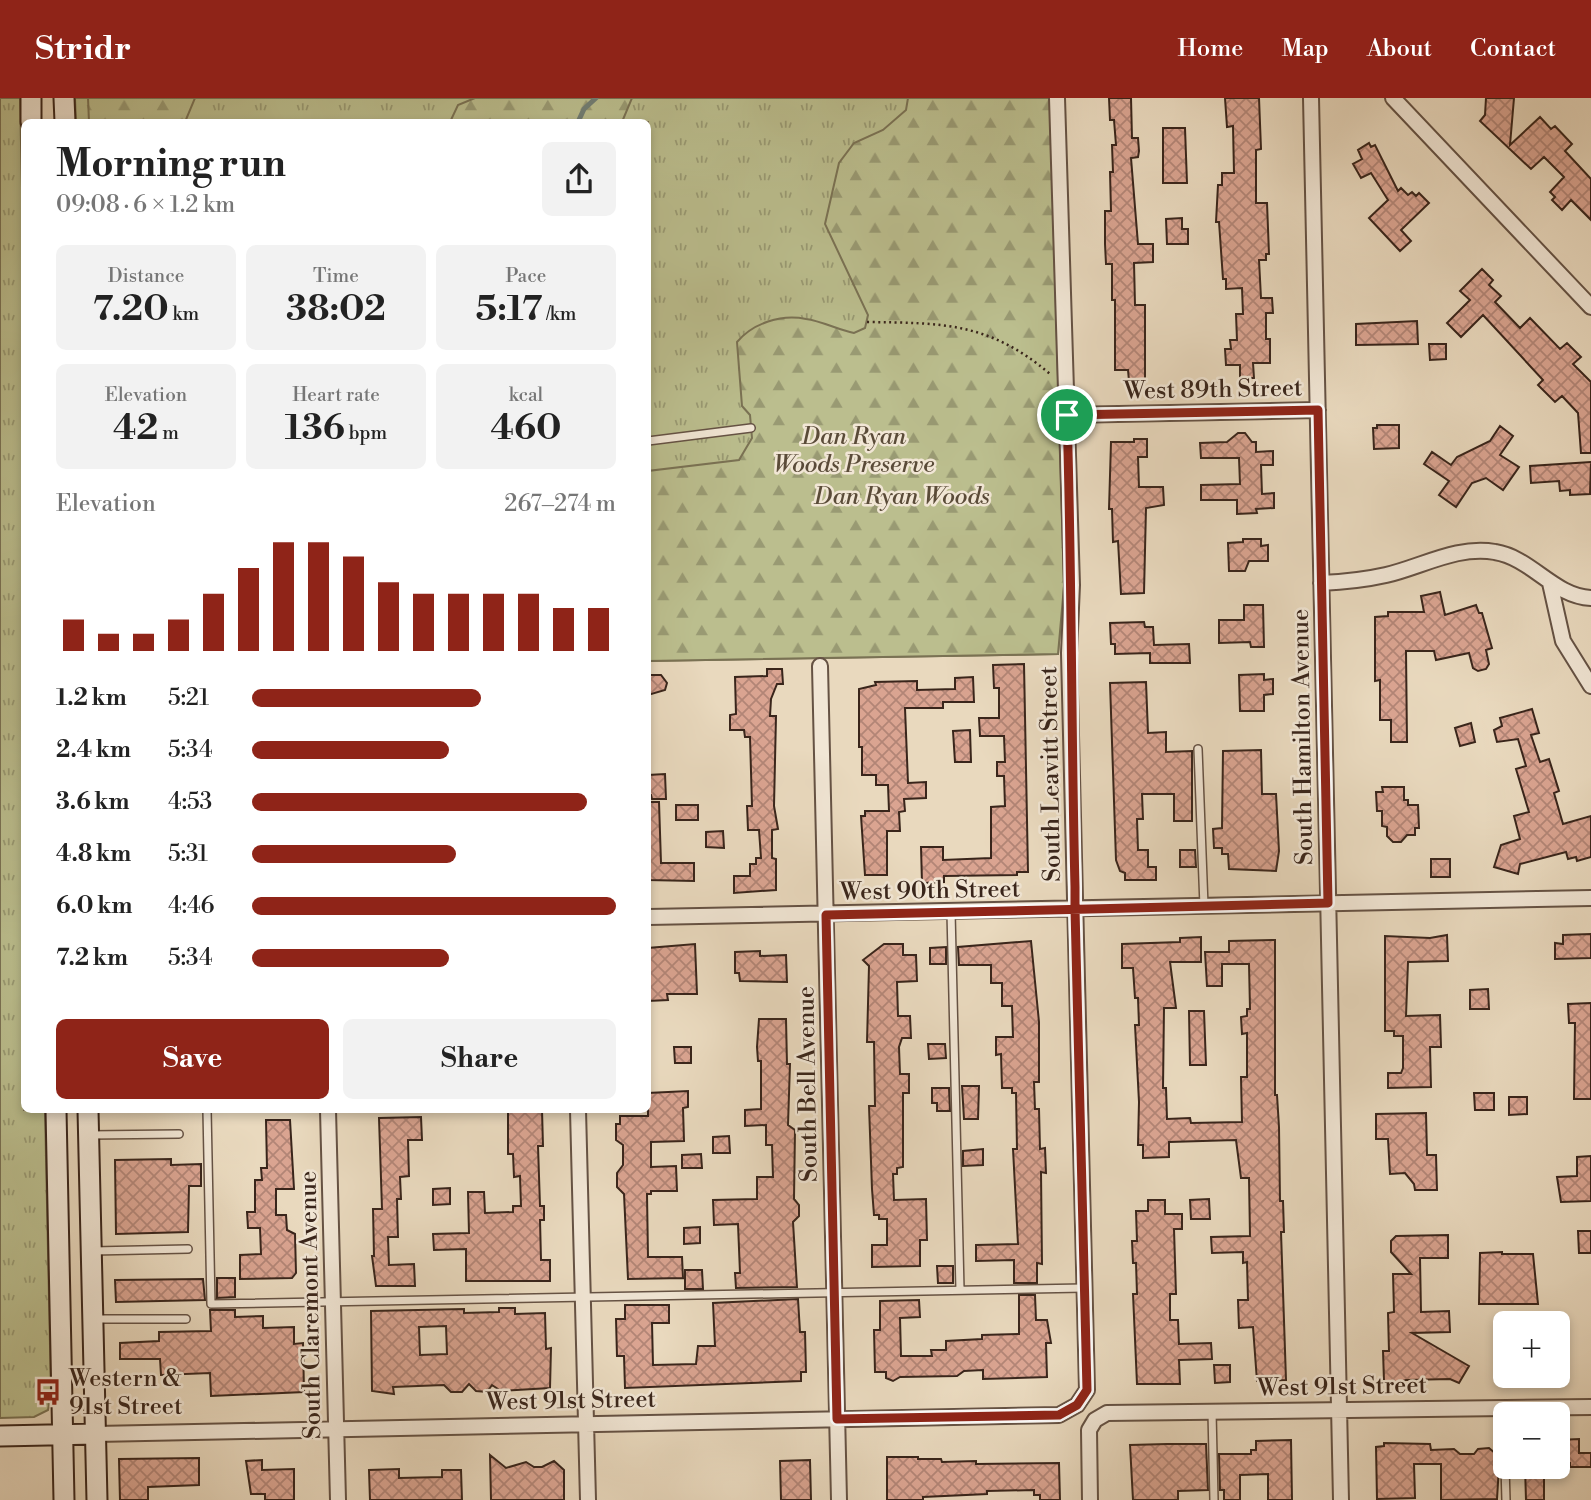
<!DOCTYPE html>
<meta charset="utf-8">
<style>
body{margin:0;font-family:"Libre Bodoni",serif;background:#f2f2f2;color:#222;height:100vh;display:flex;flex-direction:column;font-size:26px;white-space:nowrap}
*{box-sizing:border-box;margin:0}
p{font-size:23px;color:#767676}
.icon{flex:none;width:38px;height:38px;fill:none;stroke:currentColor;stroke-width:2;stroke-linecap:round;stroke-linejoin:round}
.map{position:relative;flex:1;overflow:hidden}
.drawer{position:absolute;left:21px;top:21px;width:630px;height:994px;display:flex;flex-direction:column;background:#fff;border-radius:10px;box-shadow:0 4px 10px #0003}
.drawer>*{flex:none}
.tools{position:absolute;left:1493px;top:1213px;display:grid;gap:14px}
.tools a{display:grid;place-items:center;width:77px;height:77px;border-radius:10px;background:#fff;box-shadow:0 4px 10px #0003;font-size:35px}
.pin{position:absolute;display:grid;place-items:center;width:60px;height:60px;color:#fff;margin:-30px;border:4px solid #fff;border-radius:50%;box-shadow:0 2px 7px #0007}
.round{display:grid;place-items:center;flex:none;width:74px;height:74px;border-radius:10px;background:#f2f2f2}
.headline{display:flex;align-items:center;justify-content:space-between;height:119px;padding:0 35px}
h1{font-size:38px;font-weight:700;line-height:52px}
.figures{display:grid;grid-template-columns:repeat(3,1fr);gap:10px;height:119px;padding:7px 35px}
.figures div{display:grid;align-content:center;border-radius:10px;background:#f2f2f2;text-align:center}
.figures b{font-size:35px;font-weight:700}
.figures small{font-size:19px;font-weight:400}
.figures p{font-size:19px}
.chart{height:196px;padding:14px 35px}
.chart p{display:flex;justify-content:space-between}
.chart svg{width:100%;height:126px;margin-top:7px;stroke:#8f2418;stroke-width:6}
.action{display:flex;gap:14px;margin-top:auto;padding:14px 35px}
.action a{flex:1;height:80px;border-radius:10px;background:#8f2418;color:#fff;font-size:28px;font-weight:700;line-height:80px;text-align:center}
.action a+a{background:#f2f2f2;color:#222}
ul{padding:0 35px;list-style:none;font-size:23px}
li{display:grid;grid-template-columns:112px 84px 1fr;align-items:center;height:52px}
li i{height:18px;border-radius:9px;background:#8f2418}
header{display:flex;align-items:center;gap:42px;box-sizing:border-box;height:98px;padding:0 35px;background:#8f2418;color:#fff}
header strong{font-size:33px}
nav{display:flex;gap:38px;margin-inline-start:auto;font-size:24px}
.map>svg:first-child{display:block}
.grass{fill:url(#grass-tufts);stroke:#7a7254;stroke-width:2}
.forest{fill:url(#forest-firs);stroke:#7a7254;stroke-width:2}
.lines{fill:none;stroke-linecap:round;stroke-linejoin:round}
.stream{stroke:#717e75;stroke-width:5}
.building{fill:url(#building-cross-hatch);stroke:#39251b;stroke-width:2;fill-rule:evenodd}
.lane-casing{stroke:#655244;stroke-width:10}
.street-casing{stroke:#655244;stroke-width:18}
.secondary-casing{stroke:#39251b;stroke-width:23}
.path{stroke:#39251b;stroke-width:2.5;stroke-dasharray:2 3.5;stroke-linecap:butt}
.lane{stroke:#f1e6d5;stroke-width:7}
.street{stroke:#f1e6d5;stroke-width:14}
.secondary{stroke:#f1e6d5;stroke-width:19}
.route-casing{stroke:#fff;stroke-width:14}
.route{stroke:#8f2418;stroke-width:9}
.labels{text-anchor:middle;stroke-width:5;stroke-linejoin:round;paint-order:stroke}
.street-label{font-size:24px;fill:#39251b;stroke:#f1e6d5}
.park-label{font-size:24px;font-style:italic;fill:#5a4b38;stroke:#f1e6d5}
.poi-label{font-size:24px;fill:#39251b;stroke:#f1e6d5;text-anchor:start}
</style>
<header>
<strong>Stridr</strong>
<nav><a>Home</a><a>Map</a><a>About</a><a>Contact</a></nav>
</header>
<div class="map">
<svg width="1591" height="1402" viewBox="0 0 1591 1402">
<defs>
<pattern id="grass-tufts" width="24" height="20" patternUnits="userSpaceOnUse" patternTransform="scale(1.75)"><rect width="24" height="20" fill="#bbbe8e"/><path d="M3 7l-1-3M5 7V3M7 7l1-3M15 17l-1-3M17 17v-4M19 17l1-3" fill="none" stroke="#999a73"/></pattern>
<pattern id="forest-firs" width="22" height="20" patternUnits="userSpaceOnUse" patternTransform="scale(1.75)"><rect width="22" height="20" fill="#bbbe8e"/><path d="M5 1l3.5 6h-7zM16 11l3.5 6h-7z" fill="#999a73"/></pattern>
<pattern id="building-cross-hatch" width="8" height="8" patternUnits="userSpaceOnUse" patternTransform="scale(1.75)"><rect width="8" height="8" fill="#daa491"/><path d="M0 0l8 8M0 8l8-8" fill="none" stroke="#b28576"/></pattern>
</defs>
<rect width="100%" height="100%" fill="#e9d9be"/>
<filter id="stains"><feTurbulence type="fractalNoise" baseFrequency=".00286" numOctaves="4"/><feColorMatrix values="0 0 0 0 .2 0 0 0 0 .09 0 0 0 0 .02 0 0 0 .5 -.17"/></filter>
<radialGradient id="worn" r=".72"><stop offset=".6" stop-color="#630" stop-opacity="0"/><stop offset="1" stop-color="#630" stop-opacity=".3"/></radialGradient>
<path class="grass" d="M0 0H20L24 179V1012H45L51 1295 48 1312 34 1319 0 1320Z
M75 0H1050L1064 488 1058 556 648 563V24H76Z"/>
<path class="forest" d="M88 0H195L185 24H89Z
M475 0H632L622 24H450L458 7Z
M908 0H1050L1064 488 1058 556 648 563V373L739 362 752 340 750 317 742 308 737 244C753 225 781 216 806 221 822 223 838 232 854 235L865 230 868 217 825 126 839 65 854 45 883 32 906 12Z"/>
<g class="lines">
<path class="stream" d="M578 24 584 11 596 0"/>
</g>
<path class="building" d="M1109 0H1131L1132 40H1138L1139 53 1138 59 1131 60 1138 146H1153V164L1134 165 1135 207H1145V283H1129L1128 272H1115V202H1112V166H1106L1105 146V113H1111L1110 74H1113L1112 47H1116L1114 22H1110Z
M1225 0H1259L1261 51 1256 52V105H1267L1269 156H1266V162H1259L1261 200H1272L1273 215H1266V241H1270V265H1253L1254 280H1240V267H1226L1225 251H1231L1230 242H1237L1236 216H1243L1242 190 1226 191V181H1223L1219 124H1216L1218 87H1222V75H1234L1233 28 1227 29Z
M1486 0H1514L1510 47 1540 19 1551 31 1555 28 1572 46 1565 53 1591 81V122L1571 102 1562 112 1552 102 1555 99 1550 94 1564 79 1544 59 1531 71 1480 23 1485 17Z
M1163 30H1185L1187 85H1163Z
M1369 45 1371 49 1375 47 1398 93 1401 90 1408 97 1412 94 1416 98 1419 95 1429 105 1401 132 1411 143 1400 153 1369 120 1388 102 1371 75 1361 80 1353 66 1362 61 1358 52Z
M1182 120V131H1188V146H1167L1166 121Z
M1482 171 1493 182 1489 187 1501 198 1495 204 1520 230 1530 220 1560 251 1567 245 1581 259 1573 266 1591 284V355H1581L1578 315 1562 298 1555 304 1538 287 1543 282 1483 217 1461 239 1447 225 1470 202 1460 193Z
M1417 223 1418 246 1356 247V226Z
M1429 246H1446V261L1430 262Z
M1377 327H1399V350L1374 351 1373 330H1377Z
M1500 328 1513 338 1500 357 1519 369 1503 392 1486 380 1472 385 1456 409 1439 397 1449 383 1424 366 1432 354 1451 367 1457 359 1490 343Z
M1238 335H1245L1252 344H1256V354L1273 353V367H1261L1262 396 1274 395V410L1256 411 1257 415 1237 416V402H1201V387L1240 386 1239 360H1201L1200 345 1227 344Z
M1134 341H1147V359H1138L1139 389H1163L1164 407 1146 410 1144 495 1121 496 1118 443 1113 444 1112 411H1109L1111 344H1134Z
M1591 364 1590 396 1570 397V392L1560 393 1559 383 1531 385 1530 368Z
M1243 441H1261V448L1268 447V463H1249L1245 473H1229L1228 445 1243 444Z
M1440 494 1445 517 1476 507 1479 515H1482L1492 550 1486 552 1489 566 1486 571 1478 573 1473 570 1469 555 1436 562 1434 553H1406L1407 644H1391V622H1380V582L1375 583V519L1388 518V514H1424L1421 498Z
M1244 507H1263L1264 549H1251L1250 544 1219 545V522H1244Z
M1144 524 1145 529H1153L1154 547 1189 546 1190 565H1150V555L1115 556V546H1111L1110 525Z
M1024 566 1028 774H1017V777L944 778V784L922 785 921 749H943V762L991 760V709L1005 708 1004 678H997V664H1005L1004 638H980L979 620H999V590H994L993 567Z
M767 571H782L783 586H777L771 601 770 618H776L774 708 778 731 772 732V760L776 761V792L734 795V778H750V766H756V760H761L759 732H748L747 708H752L750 639H745L744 632H730V617L736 616 735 579 767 578Z
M1264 576V582L1273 581V596L1264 597V613H1240L1239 577Z
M648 577H661L667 585 665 592 648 597Z
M973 579 974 604H943V610H905L908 685 926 684V700L904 701 905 713 899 714 900 733H887V777H865L861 718H865V713H889L888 687H876V677H862V649H859V591L876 587 875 584 917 583V592L955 591V580Z
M1146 584 1148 635 1166 634V654L1192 653V723H1174V696H1142L1143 721H1137L1138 752H1148V769H1156V782H1125V775L1120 773 1116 762 1110 585Z
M1532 611 1539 635 1531 637 1540 664 1549 661 1559 693 1554 695 1563 726 1591 718V759L1577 763 1576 759 1568 761 1566 754 1520 766 1518 776 1494 769 1501 747 1520 741 1514 718 1529 714 1516 671 1526 668 1518 641 1497 644 1494 632 1502 628 1500 620Z
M1471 625 1475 644 1460 648 1455 630Z
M970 632 971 664H955L953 633Z
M1261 652 1262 696H1276L1279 753 1276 773 1229 771 1228 756H1222V750H1214L1213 731 1222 730 1223 653Z
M665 676 666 701H652L651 697H648V677Z
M1382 689H1404V702H1408V707H1418L1419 730H1415V737H1407L1401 744H1393L1387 738V729L1382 728V713H1377L1376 694H1383Z
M648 704H659L661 765H694V783L648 782Z
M676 707H698V722H676Z
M723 733 724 750 706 749V734Z
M1180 752H1195L1196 769H1180Z
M1431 761H1450V779H1431Z
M1591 836V860L1555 861V845L1563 846V837Z
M1447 837 1448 863 1408 864 1406 918 1440 917 1441 949H1430L1431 989 1388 990V975H1401L1403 970V938H1394V933H1385V838L1430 840Z
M1201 839V864H1170L1176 910H1164L1163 990H1166L1167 1021 1190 1020 1191 1025 1242 1024 1241 979H1247V935L1242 936 1241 919 1247 918V911H1250L1249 866H1222V888H1207L1205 854H1229V843L1275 842V997H1277L1279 1029 1280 1103H1283L1284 1134H1281L1286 1282 1257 1283 1253 1229 1239 1230 1238 1202H1248L1247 1164 1243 1165V1154L1212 1155 1211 1139 1250 1138 1249 1080H1241L1236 1042 1169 1044V1059L1143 1060V1047H1138L1139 1004 1135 927H1139L1138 900H1135L1133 870H1122V846L1180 844V840Z
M1031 843 1039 924V984H1034L1035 1011H1039L1040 1051 1045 1050 1046 1075 1041 1074 1042 1166 1037 1165V1185H1014V1162L976 1163V1147L1018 1146 1013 1051H1017L1016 995H1012V990H1002L1001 956 996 957V939H1013L1012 908H1002V885H991V867H959L958 849Z
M695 846 697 896H667L668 902 648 903V850Z
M884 846H903V857H916L917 883 897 884 898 918H910L911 940H902L899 949 900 976H909V995H903V1069L897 1070V1076H893L894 1102 926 1101 927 1142H920V1168L872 1169V1147H887V1121H879V1117H874L872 1091 869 1008H875L874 944H867L869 868 863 862Z
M946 849V866H930V850Z
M760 853V858L786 857 787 884 740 883 739 875H735V854Z
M1488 891 1489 911H1470V892Z
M1591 905V1001H1574L1575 925H1569L1568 906Z
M1189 913H1204L1206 967H1190Z
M759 921H786L787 966H790L788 1027 795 1032 794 1101 799 1107V1118L793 1124 797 1189 736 1190 735 1175H740L738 1126 714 1127 713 1102 757 1101V1079H773L772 1047H766V1027L745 1028V1012L761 1011V963H758L757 949Z
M928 946H945L946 960 929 961Z
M674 949H691V965H675Z
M962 988H979L978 1021H964Z
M932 990H949L950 1013H937V1005H932Z
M688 993V1009L683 1010 684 1043 651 1044V1069L676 1068 677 1093H651V1096H647L648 1159H682L683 1180 628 1181 624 1096 617 1089V1075L623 1067V1047L616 1042V1026H620V1018H648V995Z
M1474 995H1494V1012H1475Z
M1509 999H1527V1016L1509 1017Z
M508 1012H542L543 1048H538L540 1108H544V1122H540L541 1162H550V1183H466V1151L434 1152 433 1136 469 1135 468 1094H484L485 1115 513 1114V1108H521L520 1078 514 1079 513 1056H508Z
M1426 1015 1427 1057H1436L1437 1092H1415L1414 1086 1405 1075 1390 1076 1388 1041H1376V1016Z
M421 1019 422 1042H408L409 1078 400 1079 401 1101H397L398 1139H388L389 1167 414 1166 415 1188H376L372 1158H374L373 1111H382L379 1020Z
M266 1022H290L294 1091H276V1117H286L287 1132 295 1136 296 1175 292 1180 240 1181V1157L261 1156 260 1130H248L247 1114H255V1082H262L261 1070H267Z
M729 1038 730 1055H713V1039Z
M983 1051V1067L963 1068V1053Z
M701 1056 702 1070H682V1057Z
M1591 1058V1103L1561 1104 1557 1079 1577 1078V1059Z
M171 1061V1067L201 1066V1088H189L188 1134 116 1136 115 1062Z
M450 1090V1106L433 1107V1091Z
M1209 1101 1210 1121H1191L1190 1102Z
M1148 1102H1165V1116H1182V1131H1174L1176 1196H1170V1222H1178L1179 1246 1211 1245 1212 1261 1179 1262 1180 1286H1137L1133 1196H1137L1136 1165H1133L1132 1143H1137L1136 1113H1148Z
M700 1129V1145L684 1146V1130Z
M1578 1133H1591V1155H1579Z
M1448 1137V1160H1420L1421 1214 1449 1213 1450 1234 1412 1235 1469 1268 1459 1285 1450 1281 1406 1282 1394 1286 1384 1283 1383 1253H1389L1388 1215 1394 1214 1393 1176H1411L1391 1154V1143L1396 1138Z
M1502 1154V1156H1533L1538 1206H1479L1480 1155Z
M937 1168H953V1185H938Z
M685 1172H702L703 1191H685Z
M217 1180H235V1199L217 1200Z
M203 1181 205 1202 116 1204 115 1182Z
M1019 1197H1035L1036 1222H1047L1051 1245H1046L1047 1279 983 1281V1272L964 1273 957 1278 900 1279 893 1283 886 1280V1274H875L874 1232H880V1203L919 1202 920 1219 900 1220 901 1258H932L931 1252H946V1243L982 1241V1237L1019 1236Z
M798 1201 800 1234H805L806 1274H801V1283L625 1290 624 1258H617L616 1221H625V1207H669V1225H652L653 1267 696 1266 698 1248H715L713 1205Z
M499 1210H515V1216L545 1215 546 1251 551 1250 550 1290 501 1293 492 1287 487 1294 476 1293 469 1286 462 1294H451L444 1287 393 1289 394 1296 372 1293 371 1213 464 1211V1215L499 1214ZM446 1228 447 1256 420 1257 419 1229Z
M210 1212H235V1219L263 1218V1230L294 1229V1246L303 1245 304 1294 211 1298 210 1275 161 1277 160 1261H120V1245L159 1243V1234L211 1233Z
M1214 1267H1230V1284L1215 1285Z
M1579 1341V1355H1591V1369H1570V1365L1558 1366V1342Z
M1291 1342 1292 1402H1268V1376L1240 1377V1402H1224V1392H1220L1219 1356H1251V1352H1256V1343Z
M1384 1345 1430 1346 1431 1352 1454 1351 1460 1356H1474L1478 1351 1489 1350 1496 1356 1499 1368 1497 1401 1441 1402V1366H1414L1415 1400 1377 1401 1376 1349 1384 1348Z
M1167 1346H1206L1208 1392 1178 1393V1402H1133L1130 1347Z
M490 1357 506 1370 526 1364 534 1369H542L554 1363 564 1372V1402H491Z
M887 1359H918V1361H941L942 1364 976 1363V1366L1059 1365 1060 1402H1040V1397H1034V1392L987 1393V1396L923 1399V1402H887Z
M199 1360V1387L148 1389V1402H120L119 1361Z
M262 1362V1372L294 1371V1402H265V1396H251L246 1363Z
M810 1362 811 1402H781L780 1363Z
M1525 1368H1544V1402H1526Z
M399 1371V1380L442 1379V1372H461L462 1402H370L369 1372Z"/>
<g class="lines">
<defs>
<path id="lane" d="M648 343 751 330
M1198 651 1204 808
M951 814 960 1192
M207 1012 211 1206 1084 1190
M90 1037 179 1036
M93 1153 188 1151
M94 1221H186
M1504 1310 1505 1354
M1212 1314 1214 1402
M1505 1368 1506 1402"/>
<path id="street" d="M1311 0 1341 1402
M1393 0 1591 209
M1067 317 1318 312
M1321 485C1343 484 1364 482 1386 477 1421 469 1458 447 1495 454 1532 460 1553 498 1591 500
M1550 485 1563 543 1591 588
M820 568 839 1402
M648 819 1591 800
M328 1012 338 1402
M578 1012 588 1402
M96 1336 1059 1317 1077 1307 1087 1292 1069 555 1072 487 1057 0
M1090 1402 1089 1332 1095 1322 1107 1315 1591 1309"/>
<path id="secondary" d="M31 0V24
M64 0 65 24
M56 1012 64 1402
M88 1012 97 1402
M0 1338 96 1336"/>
</defs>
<use href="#lane" class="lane-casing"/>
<use href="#street" class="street-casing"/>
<use href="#secondary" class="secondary-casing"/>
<path class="path" d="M867 224C942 225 989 224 1050 276"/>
<use href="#lane" class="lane"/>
<use href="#street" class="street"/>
<use href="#secondary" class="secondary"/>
</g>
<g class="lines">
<defs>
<path id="route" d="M1067 317C1072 475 1071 632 1075 789V811L1087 1292 1077 1307 1059 1317 837 1321 826 817C993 813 1161 810 1328 805L1318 312 1067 317"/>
</defs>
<use href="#route" class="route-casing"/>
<use href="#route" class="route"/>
</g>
<defs>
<symbol id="bus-bare" viewBox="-9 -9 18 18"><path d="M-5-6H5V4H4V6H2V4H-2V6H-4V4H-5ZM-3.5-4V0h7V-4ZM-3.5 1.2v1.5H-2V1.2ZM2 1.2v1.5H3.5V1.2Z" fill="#8f2418" stroke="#f1e6d5" stroke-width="2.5" paint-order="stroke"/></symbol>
</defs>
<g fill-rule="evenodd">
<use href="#bus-bare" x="29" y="1275" width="38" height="38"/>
</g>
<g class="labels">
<g class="street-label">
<text transform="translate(1213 291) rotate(-1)" y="8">West 89th Street</text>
<text transform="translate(1302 639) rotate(-91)" y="8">South Hamilton Avenue</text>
<text transform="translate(1050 676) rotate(-91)" y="8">South Leavitt Street</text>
<text transform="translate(930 792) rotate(-1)" y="8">West 90th Street</text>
<text transform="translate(807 986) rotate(-91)" y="8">South Bell Avenue</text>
<text transform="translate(310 1207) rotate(-91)" y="8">South Claremont Avenue</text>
<text transform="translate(1342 1288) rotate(-1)" y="8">West 91st Street</text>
<text transform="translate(571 1302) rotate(-1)" y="8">West 91st Street</text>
</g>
<g class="park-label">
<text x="854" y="346">Dan Ryan<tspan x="854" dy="28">Woods Preserve</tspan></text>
<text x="902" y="406">Dan Ryan Woods</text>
</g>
<g class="poi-label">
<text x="69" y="1288">Western &amp;<tspan x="69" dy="28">91st Street</tspan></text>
</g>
</g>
<rect width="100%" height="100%" filter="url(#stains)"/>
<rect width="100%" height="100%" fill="url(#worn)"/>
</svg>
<div class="tools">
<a>+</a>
<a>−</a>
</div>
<div class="pin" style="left:1067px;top:317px;background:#1e9e55"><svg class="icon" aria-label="arrive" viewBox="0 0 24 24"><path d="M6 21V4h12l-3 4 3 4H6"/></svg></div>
<section class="drawer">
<div class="headline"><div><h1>Morning run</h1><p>09:08 · 6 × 1.2 km</p></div><a class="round"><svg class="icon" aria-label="share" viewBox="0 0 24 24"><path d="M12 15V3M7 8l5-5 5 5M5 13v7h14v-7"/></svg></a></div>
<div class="figures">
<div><p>Distance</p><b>7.20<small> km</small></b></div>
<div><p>Time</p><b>38:02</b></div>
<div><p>Pace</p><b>5:17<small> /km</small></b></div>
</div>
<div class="figures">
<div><p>Elevation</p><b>42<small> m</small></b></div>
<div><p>Heart rate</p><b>136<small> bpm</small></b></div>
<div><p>kcal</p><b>460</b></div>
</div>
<div class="chart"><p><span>Elevation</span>267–274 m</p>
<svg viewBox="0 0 160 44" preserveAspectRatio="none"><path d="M5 44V33M15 44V38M25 44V38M35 44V33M45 44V24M55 44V15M65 44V6M75 44V6M85 44V11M95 44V20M105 44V24M115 44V24M125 44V24M135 44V24M145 44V29M155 44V29"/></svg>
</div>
<ul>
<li><b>1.2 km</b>5:21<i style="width:63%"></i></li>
<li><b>2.4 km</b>5:34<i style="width:54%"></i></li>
<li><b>3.6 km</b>4:53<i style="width:92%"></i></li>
<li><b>4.8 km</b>5:31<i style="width:56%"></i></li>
<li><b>6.0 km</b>4:46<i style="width:100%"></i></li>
<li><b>7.2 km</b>5:34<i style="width:54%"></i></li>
</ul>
<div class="action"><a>Save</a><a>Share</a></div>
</section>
</div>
